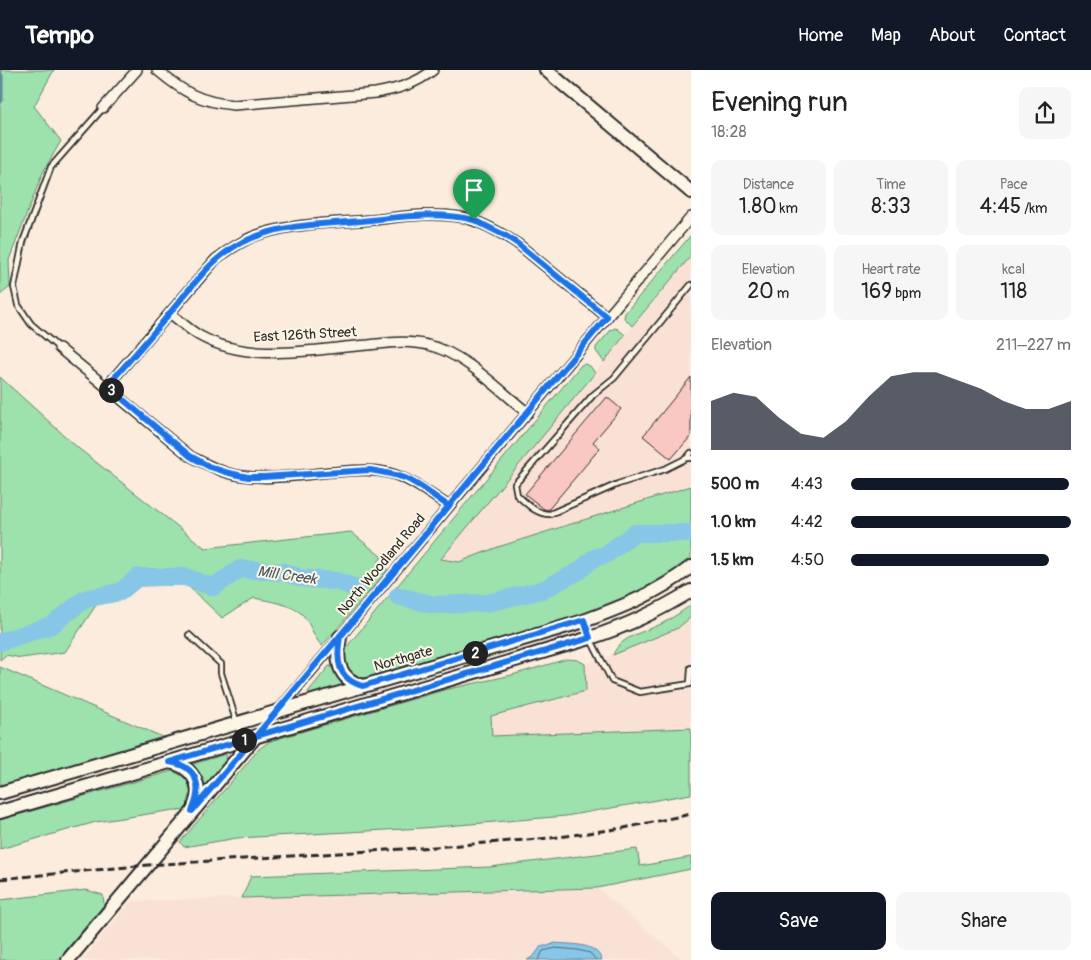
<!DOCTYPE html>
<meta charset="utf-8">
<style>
body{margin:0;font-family:Pangolin,sans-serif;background:#f6f6f6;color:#222;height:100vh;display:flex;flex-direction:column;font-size:19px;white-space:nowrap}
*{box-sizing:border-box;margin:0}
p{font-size:16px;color:#767676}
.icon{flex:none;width:28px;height:28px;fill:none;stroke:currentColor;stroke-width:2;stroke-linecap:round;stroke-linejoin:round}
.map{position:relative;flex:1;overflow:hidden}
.sheet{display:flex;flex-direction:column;background:#fff;width:400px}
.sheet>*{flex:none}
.pin{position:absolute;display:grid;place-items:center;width:42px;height:42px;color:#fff;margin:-51px -21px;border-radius:50% 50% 50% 0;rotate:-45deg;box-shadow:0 0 5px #0007}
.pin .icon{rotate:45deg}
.km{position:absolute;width:25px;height:25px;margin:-12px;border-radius:50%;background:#222;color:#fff;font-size:14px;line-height:25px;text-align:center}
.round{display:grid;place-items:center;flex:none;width:52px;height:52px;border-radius:10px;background:#f6f6f6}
.summary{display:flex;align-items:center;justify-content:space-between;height:85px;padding:0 20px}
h1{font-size:28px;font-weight:600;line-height:38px}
.stats{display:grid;grid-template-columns:repeat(3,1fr);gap:8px;height:85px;padding:5px 20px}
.stats div{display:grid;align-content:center;border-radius:10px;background:#f6f6f6;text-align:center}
.stats b{font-size:21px;font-weight:600}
.stats small{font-size:14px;font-weight:400}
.stats p{font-size:14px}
.chart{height:140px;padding:10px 20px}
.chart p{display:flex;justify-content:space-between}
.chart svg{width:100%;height:90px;margin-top:5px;fill:#111827;opacity:.7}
.cta{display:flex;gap:10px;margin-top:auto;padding:10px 20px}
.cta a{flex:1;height:58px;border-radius:10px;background:#111827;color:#fff;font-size:20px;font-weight:600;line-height:58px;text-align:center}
.cta a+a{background:#f6f6f6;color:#222}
ul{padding:0 20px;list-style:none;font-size:16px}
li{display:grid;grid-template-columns:80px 60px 1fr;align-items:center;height:38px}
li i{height:12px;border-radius:6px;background:#111827}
header{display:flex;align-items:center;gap:30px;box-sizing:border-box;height:70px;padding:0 25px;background:#111827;color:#fff}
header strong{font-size:24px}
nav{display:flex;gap:28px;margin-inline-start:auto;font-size:18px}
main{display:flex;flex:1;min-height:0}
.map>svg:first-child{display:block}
.built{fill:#fae1d6}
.green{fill:#9de1ac;stroke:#64866c}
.water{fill:#87c6e7;stroke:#62889c}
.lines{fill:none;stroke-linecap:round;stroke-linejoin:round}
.shore{stroke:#506976;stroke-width:1}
.stream{stroke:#62889c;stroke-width:3}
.river{stroke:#87c6e7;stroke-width:18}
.building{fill:#f9c8c3;stroke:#2b2b2b}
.service-casing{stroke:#2b2b2b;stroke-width:8}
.minor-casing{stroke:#2b2b2b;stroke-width:12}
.secondary-casing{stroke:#2b2b2b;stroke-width:16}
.service{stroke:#fcf5e5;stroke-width:4.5}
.minor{stroke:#fcf5e5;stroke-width:9}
.secondary{stroke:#fcf5e5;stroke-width:12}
.rail{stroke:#2b2b2b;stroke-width:3;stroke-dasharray:8 4;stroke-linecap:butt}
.route-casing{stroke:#fff;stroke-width:10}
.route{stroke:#1a73e8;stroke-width:6}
.labels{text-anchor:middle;stroke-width:4;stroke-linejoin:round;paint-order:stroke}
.street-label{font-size:14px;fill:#2b2b2b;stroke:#fcf5e5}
.water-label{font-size:15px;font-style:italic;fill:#475a63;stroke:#fcf5e5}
</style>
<header>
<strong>Tempo</strong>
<nav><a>Home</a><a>Map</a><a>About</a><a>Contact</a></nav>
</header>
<main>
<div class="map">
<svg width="691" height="890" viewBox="0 0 691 890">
<rect width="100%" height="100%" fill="#fbecde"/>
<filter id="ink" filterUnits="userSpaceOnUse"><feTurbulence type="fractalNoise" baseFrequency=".02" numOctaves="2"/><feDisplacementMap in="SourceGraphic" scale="10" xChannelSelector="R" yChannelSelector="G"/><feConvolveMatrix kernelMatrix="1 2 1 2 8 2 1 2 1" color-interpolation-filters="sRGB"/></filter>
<g filter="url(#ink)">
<path class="built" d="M691 186V416L498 477 459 492 440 489Z
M691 547V658L492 666 491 646 586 621 585 594 613 585 678 558Z
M597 818 683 890H82L131 831Z"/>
<path class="green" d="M0 0H54L34 36 61 71 43 102 9 190 10 217 0 225Z
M691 165V186L632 256 624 248 625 243Z
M615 258 618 259 625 265 604 292 596 281V277L611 260Z
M585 294 590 296 595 303 441 489 459 492 498 477 691 416V492L650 518 584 546 374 608C351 610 336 596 349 574L581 295Z
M0 307 78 378 205 478 351 462 382 487 378 492 387 499V501L322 576C313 567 311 554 303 545 292 534 269 531 254 528L222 548 187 515 139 516 102 526 65 582 21 588 6 585 0 590Z
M691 535V547L678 558 613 585C620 566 645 562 661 554 671 549 681 542 691 535Z
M567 589 578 590 585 594 586 621 491 646 492 666 691 658V724L566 746 423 758 237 768 184 777 180 772 259 679 270 671 444 620 512 605Z
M329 596H331L336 605 343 615 342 617 309 626 308 622Z
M0 597 165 668 0 723Z
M226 684 227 688 207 714H204L193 694Z
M172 701C193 709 199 723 184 741L174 740 96 752 0 779V750Z
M637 779 640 796 691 787V799L597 818 242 828 251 806 490 797Z
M86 820 103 825 104 835 58 890H0V830Z"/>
<path class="water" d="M555 873C572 875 595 872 602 890H527L534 886 541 876H548Z"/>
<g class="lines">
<path class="shore" d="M538 890 543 881 556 878 578 880 590 883 596 890"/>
<path class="stream" d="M0 2 2 6V30L0 33"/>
<path class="river" d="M398 526 434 535 487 533 542 520 579 501 594 488 605 485 635 463H691
M0 572 52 555 85 529 120 522 138 507H185L213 517 240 499 284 502 300 508 336 511 357 518"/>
</g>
<path class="building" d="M691 307V366L671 389 643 366Z
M607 327 621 339 593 372 600 378 548 440 544 439 525 424Z"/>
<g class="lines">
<defs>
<path id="service" d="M59 278 31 254 18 235 14 217 23 172 51 97 103 38
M691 383 687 388H691
M687 388 665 399 618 414 550 444C536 444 527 434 517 425L515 414 593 325 614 308 691 215
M585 552 590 568 612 611 640 622 690 614 691 598
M189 565 221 594V603L242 669"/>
<path id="minor" d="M157 0C183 22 200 32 234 35L376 23C397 19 416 14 433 0
M103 38 137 0
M170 243C180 251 189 260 200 266 251 294 313 279 368 275 388 273 408 270 428 275 464 283 499 320 528 343
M59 278 190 386C202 392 214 399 228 403 261 412 298 405 332 402 351 401 370 398 389 403 412 409 429 424 449 436
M107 316 216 189C227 181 239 173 252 167 289 153 333 153 372 150 401 147 431 142 460 147 481 151 500 162 518 174L607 247
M278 641 691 147"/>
<path id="secondary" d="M546 0 691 122
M340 567C336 590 337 609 363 616
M169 692C190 695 204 714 195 735
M0 723 581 552C622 537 656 524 691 497
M0 742 590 568C629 555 656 542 691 521
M68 890 256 666"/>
</defs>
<use href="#service" class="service-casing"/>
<use href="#minor" class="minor-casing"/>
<use href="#secondary" class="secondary-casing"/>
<use href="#service" class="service"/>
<use href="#minor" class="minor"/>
<use href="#secondary" class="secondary"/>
<path class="rail" d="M0 809 148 795 434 777 551 768 624 758 691 744"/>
</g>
</g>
<g class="lines" filter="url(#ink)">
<defs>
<path id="route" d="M474 150 506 166 518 174 607 247 256 666 169 692C198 696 203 717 192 741L256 666 590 568 584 550 363 616C337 609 336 590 340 567L449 436C434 427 421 415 405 408 394 404 382 402 370 400L264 407H248L229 403 210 397 190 386 107 316C128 292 149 269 169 244 194 215 214 182 252 168 286 154 324 154 361 151 398 147 437 141 474 150"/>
</defs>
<use href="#route" class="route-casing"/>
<use href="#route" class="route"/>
</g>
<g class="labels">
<g class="street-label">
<text transform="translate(305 264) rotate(-3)" y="5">East 126th Street</text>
<text transform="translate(381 494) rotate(-50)" y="5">North Woodland Road</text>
<text transform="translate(403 588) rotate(-16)" y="5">Northgate</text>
</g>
<g class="water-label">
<text transform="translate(287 505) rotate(8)" y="5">Mill Creek</text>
</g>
</g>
</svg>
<div class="pin" style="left:474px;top:150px;background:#1e9e55"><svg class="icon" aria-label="arrive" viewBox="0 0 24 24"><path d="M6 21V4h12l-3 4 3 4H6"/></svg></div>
<b class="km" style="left:244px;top:670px">1</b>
<b class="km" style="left:475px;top:583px">2</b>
<b class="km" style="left:111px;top:320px">3</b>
</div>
<section class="sheet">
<div class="summary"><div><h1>Evening run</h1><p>18:28</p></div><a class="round"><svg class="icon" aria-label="share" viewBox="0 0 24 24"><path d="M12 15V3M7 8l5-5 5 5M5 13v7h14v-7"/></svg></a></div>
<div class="stats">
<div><p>Distance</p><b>1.80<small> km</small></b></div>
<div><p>Time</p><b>8:33</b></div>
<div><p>Pace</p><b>4:45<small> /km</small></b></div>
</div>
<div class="stats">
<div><p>Elevation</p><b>20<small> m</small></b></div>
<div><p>Heart rate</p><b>169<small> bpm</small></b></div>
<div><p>kcal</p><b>118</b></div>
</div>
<div class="chart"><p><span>Elevation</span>211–227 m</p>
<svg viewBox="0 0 160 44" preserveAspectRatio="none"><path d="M0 44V20L10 16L20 18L30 28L40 36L50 38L60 30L70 18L80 8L90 6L100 6L110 10L120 14L130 20L140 24L150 24L160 20V44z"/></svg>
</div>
<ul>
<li><b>500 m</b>4:43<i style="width:99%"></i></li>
<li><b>1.0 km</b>4:42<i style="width:100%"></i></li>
<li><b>1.5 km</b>4:50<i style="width:90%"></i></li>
</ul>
<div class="cta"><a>Save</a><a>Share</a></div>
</section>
</main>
